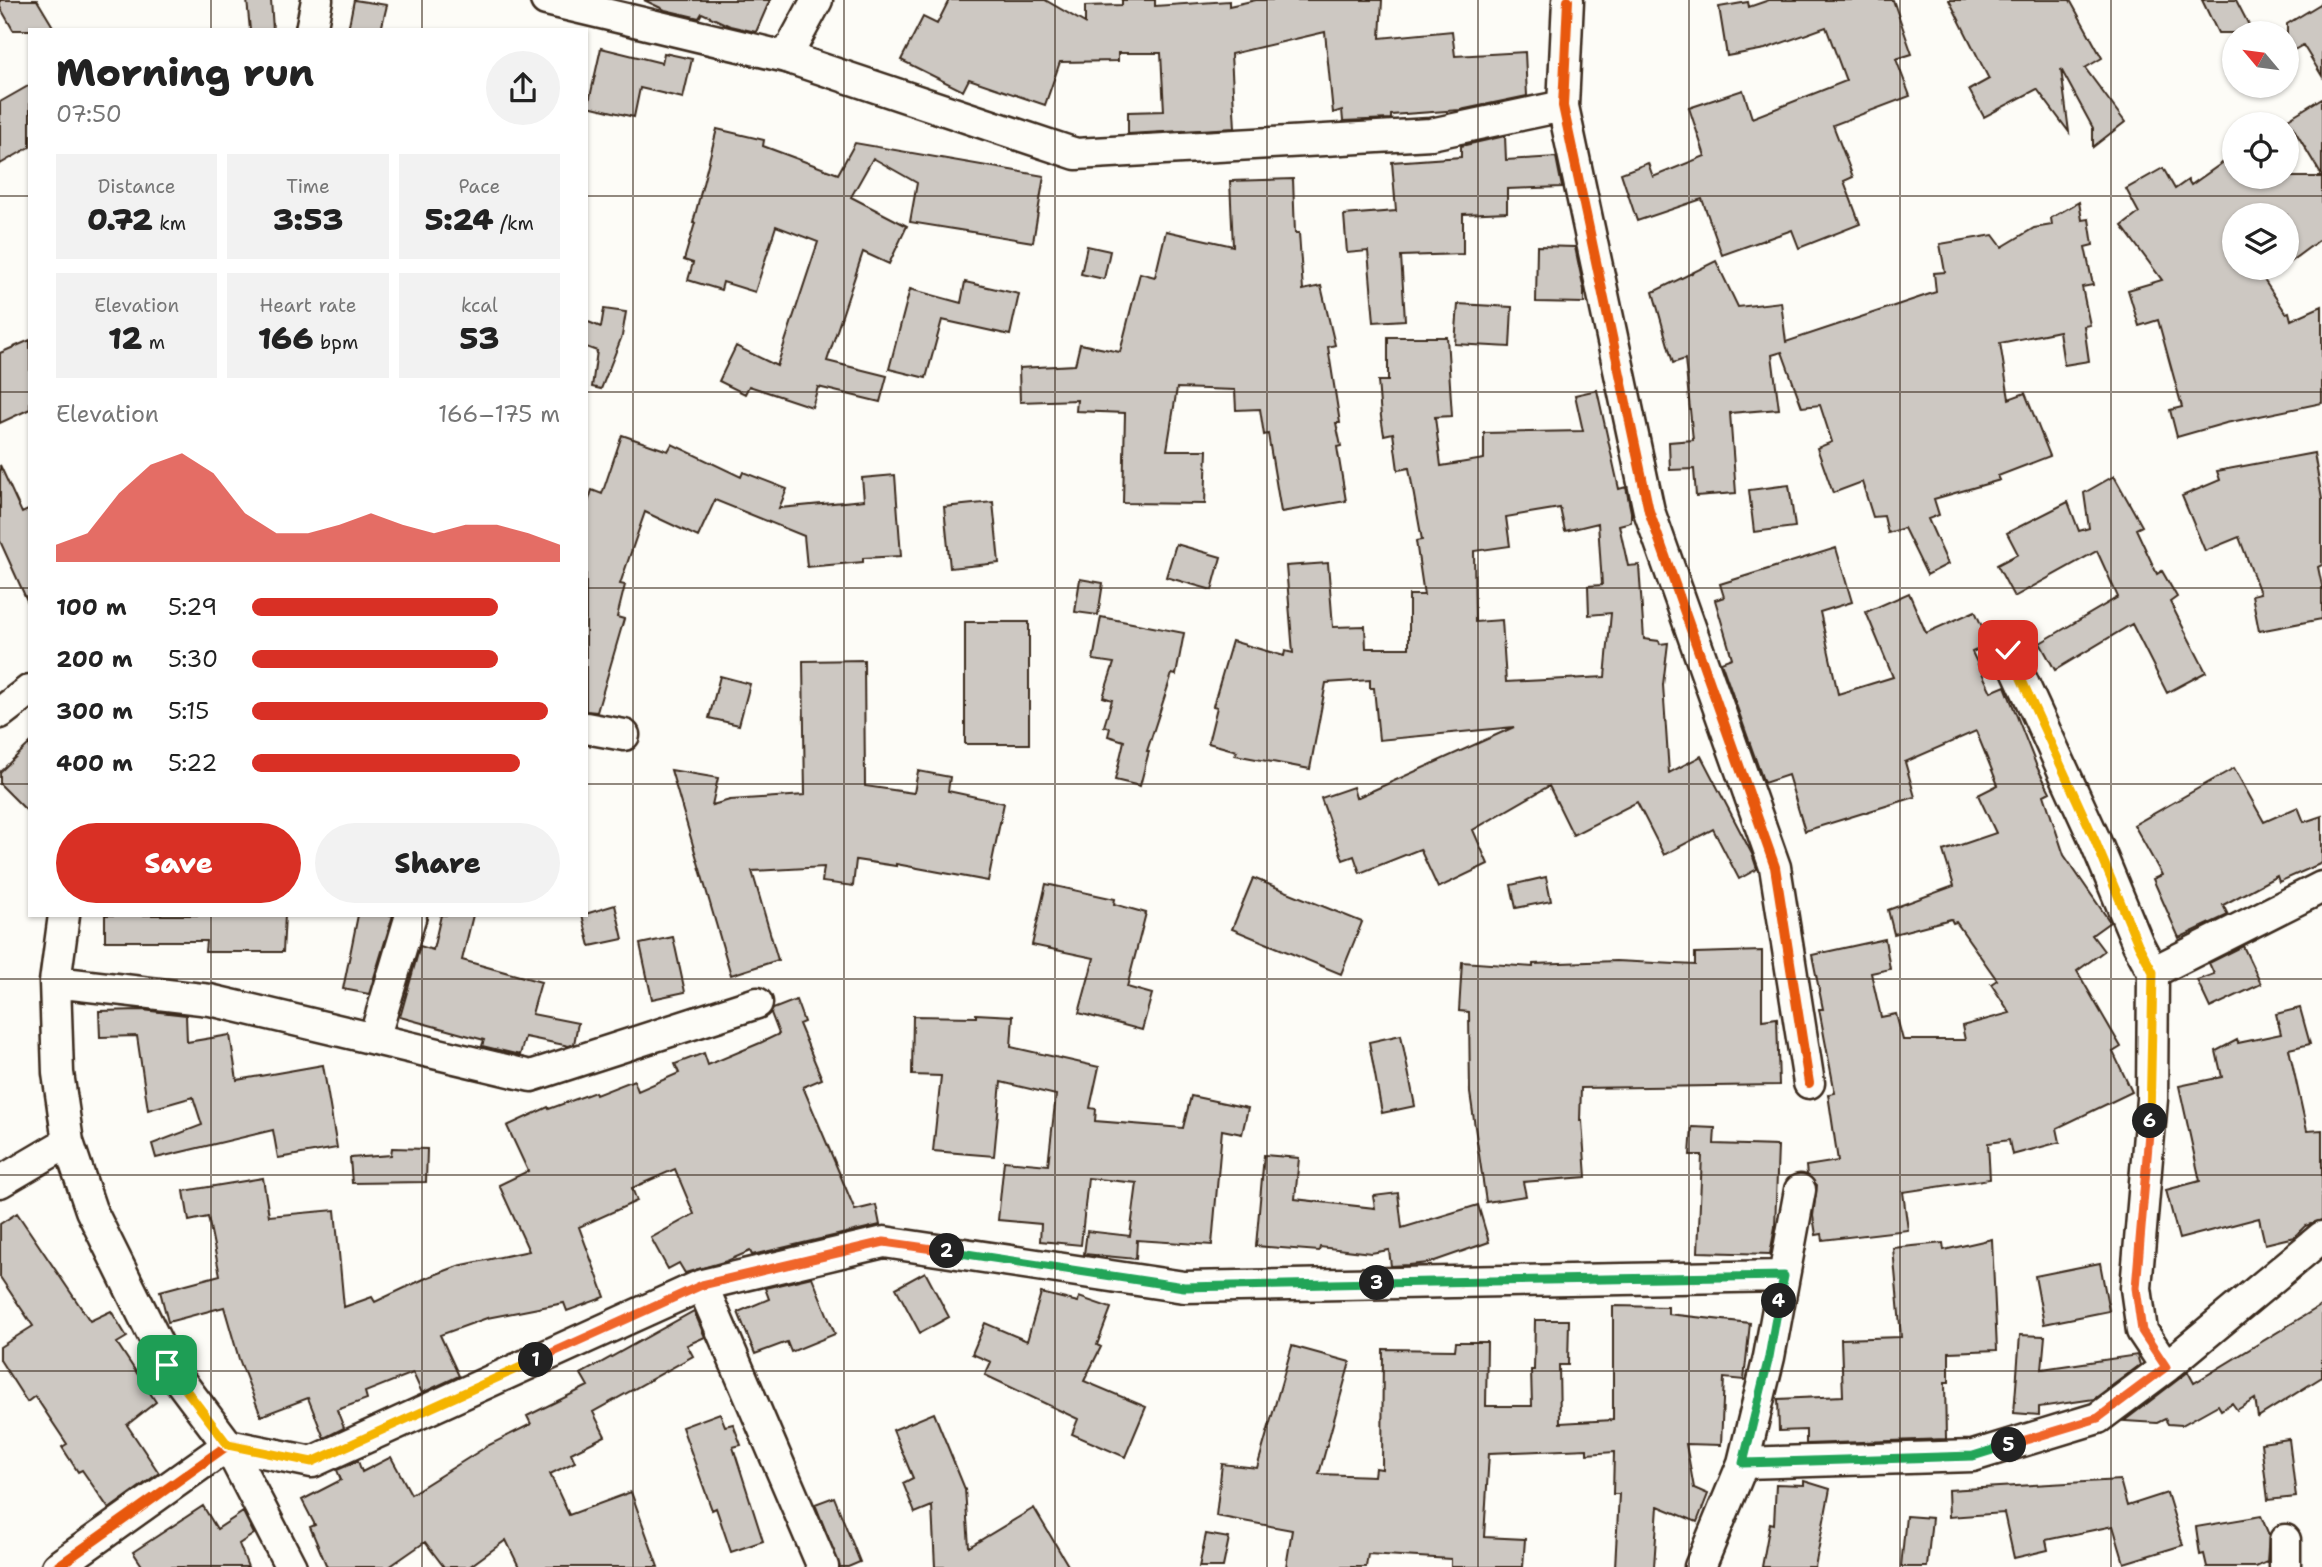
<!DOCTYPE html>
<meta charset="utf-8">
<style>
body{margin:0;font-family:"Shantell Sans",sans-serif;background:#f2f2f2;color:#222;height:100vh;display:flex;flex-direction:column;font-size:26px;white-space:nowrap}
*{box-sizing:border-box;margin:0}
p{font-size:23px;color:#767676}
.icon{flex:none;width:38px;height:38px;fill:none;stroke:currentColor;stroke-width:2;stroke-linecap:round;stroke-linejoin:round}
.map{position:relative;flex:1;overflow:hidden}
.sheet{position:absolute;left:28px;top:28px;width:560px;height:889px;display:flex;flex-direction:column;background:#fff;border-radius:0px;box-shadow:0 2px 5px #0004}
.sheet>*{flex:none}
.needle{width:46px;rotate:299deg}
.buttons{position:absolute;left:2222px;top:21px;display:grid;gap:14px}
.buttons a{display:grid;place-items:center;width:77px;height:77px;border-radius:50%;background:#fff;box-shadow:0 2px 5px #0004;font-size:35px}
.pin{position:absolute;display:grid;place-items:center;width:60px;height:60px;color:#fff;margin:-30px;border-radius:14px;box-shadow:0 4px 10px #0006}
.km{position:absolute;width:35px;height:35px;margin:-18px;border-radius:50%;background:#222;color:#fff;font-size:19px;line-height:35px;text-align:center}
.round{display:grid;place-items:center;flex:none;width:74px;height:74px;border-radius:37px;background:#f2f2f2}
.summary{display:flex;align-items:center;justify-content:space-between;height:119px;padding:0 28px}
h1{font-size:38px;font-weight:800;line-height:52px}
.metrics{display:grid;grid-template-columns:repeat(3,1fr);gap:10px;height:119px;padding:7px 28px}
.metrics div{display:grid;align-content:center;border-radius:0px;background:#f2f2f2;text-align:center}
.metrics b{font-size:30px;font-weight:800}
.metrics small{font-size:19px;font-weight:400}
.metrics p{font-size:19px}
.chart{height:196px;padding:14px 28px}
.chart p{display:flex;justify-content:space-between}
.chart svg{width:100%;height:126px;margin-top:7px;fill:#d93025;opacity:.7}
.action{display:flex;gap:14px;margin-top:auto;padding:14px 28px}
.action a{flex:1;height:80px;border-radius:42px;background:#d93025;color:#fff;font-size:28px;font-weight:800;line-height:80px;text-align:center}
.action a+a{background:#f2f2f2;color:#222}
ul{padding:0 28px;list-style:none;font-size:23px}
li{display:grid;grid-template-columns:112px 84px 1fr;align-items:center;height:52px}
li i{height:18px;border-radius:9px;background:#d93025}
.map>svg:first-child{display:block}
.building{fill:#cdc8c2;stroke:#3b2a1e;stroke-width:2;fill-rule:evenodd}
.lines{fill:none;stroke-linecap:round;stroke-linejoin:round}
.street-casing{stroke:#3b2a1e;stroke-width:35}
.street{stroke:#fdfcf7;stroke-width:30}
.cycleway-casing{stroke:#fdfcf7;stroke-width:15}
.cycleway{stroke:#e8590c;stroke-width:10}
.split-1-casing{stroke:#fff;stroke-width:14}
.split-2-casing{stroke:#fff;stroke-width:14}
.split-3-casing{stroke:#fff;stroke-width:14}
.split-4-casing{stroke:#fff;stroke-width:14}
.split-5-casing{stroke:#fff;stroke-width:14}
.split-6-casing{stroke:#fff;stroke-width:14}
.split-7-casing{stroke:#fff;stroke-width:14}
.split-1{stroke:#f5b400;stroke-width:9}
.split-2{stroke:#f0652b;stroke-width:9}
.split-3{stroke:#22a559;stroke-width:9}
.split-4{stroke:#22a559;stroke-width:9}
.split-5{stroke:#22a559;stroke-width:9}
.split-6{stroke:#f0652b;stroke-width:9}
.split-7{stroke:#f5b400;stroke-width:9}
.grid{fill:none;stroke:#3b2a1e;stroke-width:2;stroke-opacity:0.55}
</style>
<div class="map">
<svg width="2322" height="1567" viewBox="0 0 2322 1567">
<rect width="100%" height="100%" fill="#fdfcf7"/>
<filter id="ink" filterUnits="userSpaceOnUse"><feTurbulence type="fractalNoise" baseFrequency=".0143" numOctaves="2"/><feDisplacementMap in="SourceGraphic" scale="14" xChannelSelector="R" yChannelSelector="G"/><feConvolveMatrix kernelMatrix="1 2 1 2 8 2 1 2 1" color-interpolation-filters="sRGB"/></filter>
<g filter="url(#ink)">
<path class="building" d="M0 0H37L55 30H13L0 7Z
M247 0H271L273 30H250Z
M354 0 387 5 381 30H348Z
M644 0H770L756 32 730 26 702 13 699 18 665 10Z
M949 0H1045L1085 23V6L1122 5V0H1155V6L1229 1V6L1256 0H1382L1380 38 1452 31 1455 56 1525 52 1527 96 1460 110 1391 115V119L1343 121 1342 110 1333 113 1325 32 1231 54 1235 128 1128 134V112L1164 111 1161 53H1118V61L1060 62 1045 105 969 79 963 91 901 60 923 17 937 24Z
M1769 0H1893L1912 54 1896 59 1910 96 1833 125 1853 177 1844 181 1860 224 1799 248 1792 230 1722 255 1702 199 1637 221 1621 173 1648 163 1653 177 1705 156 1689 108 1743 90 1752 118 1846 81 1826 27 1765 49 1727 56 1719 7 1748 2 1749 7Z
M1949 0H2070L2102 58 2085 68 2125 122 2093 147V128L2061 69 2069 132 2037 89 1984 117 1969 90 1989 79Z
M2202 0H2236L2253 33H2218Z
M2322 3V76L2303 45 2287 54V24Z
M601 48 662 63 664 53 692 59 683 98 640 88 634 117 588 106Z
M30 85V147L0 164V102Z
M2322 98V176L2288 119Z
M717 129 764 140 763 146 838 174 855 143 1044 176 1033 242 910 222 917 183 873 158 851 197 907 226 889 264 863 252 827 361 887 376 880 402 818 387 812 407 749 386 745 394 719 381 736 346 777 366 818 242 776 226 755 292 723 282 721 290 688 280 693 263 684 260 695 223H693Z
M1505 136 1506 160 1556 157 1562 187 1507 189V212L1463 214V254L1401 256 1405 320 1374 322 1368 251 1347 253 1344 215 1396 211 1392 162 1461 157V146Z
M2235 154V177H2322V238L2287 264V215H2235V268H2256L2286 313 2289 312 2291 320 2322 306V403L2226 423 2177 437 2170 410 2182 407 2158 320 2139 326 2128 290 2162 280 2122 226 2139 213 2126 189 2163 168 2175 189 2188 180 2191 185Z
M1293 179 1295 233H1299L1303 290 1321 286 1335 345 1328 347 1340 423H1336L1341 446 1337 447 1346 501 1281 512 1268 434 1264 435 1260 409 1236 410 1235 390 1177 388 1167 450H1207L1205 504 1123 503 1125 413 1076 411 1077 400 1020 402 1019 368 1075 365 1080 344 1120 352 1140 273 1155 277 1166 231 1233 246 1230 181Z
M2079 202 2082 220 2089 219 2093 245 2085 247 2093 285 2082 287 2090 325 2084 326 2089 361 2064 365 2059 331 2000 343 2009 399 2025 393 2050 456 1998 476 2000 480 1934 499 1939 515 1928 519 1948 564 1927 575 1904 528 1888 533 1884 516 1873 517 1862 482 1833 493 1817 448 1832 442 1820 405 1802 407 1782 352 1772 355 1779 409 1730 413 1736 493 1696 496 1694 469 1670 470 1669 442 1693 440 1685 359 1673 363 1653 292 1716 261 1738 307 1781 302 1786 342 1936 292 1934 273 1945 272 1940 244 1993 235 2002 247 2034 228 2052 225 2051 218Z
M1087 246 1110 251 1104 279 1081 274Z
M1537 246 1575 247 1584 290V303L1536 302Z
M965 282 1019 294 1010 335 942 320 926 378 889 369 910 289 961 303Z
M1458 304 1512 307 1510 347 1455 344Z
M604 309 626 312 622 336 601 389 592 387 597 351 586 347V321L601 327Z
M1388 337H1447L1452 416 1435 417 1441 466 1484 459V433L1583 431 1575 395 1597 390 1619 489 1626 487 1631 512V522L1619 525 1628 566 1639 565 1644 639 1659 641 1660 644 1668 643 1663 685 1669 773 1701 756 1752 854 1757 869 1739 879 1713 829 1664 855 1637 802 1573 835 1549 786 1473 830 1488 864 1438 888 1420 849 1360 873 1354 856 1343 860 1321 798 1353 787 1356 798 1514 727 1379 740 1374 688H1370V680L1326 683 1310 769 1235 755 1237 751 1208 743 1217 707 1213 706 1232 641 1284 656 1285 651 1293 653 1286 566 1328 563 1333 627 1365 626 1366 648H1409V595H1424L1416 541 1422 540 1409 468 1398 470 1393 433 1384 435 1381 417 1378 381H1388ZM1560 508 1565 531 1598 523 1602 585 1588 586 1589 615 1611 613 1605 677 1506 682 1502 620 1475 622 1474 551 1510 546 1506 517Z
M30 340V409L0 423V353Z
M622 435 668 451 672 444 741 477 743 472 787 489 779 508 864 500 862 478 895 475 901 556 863 558V562L807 567 804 536 715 500 698 537 645 512 620 584 625 585 617 617 624 619 597 712 586 711V509L592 490 602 494Z
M2314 453 2322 499V565L2318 567 2322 586V619L2259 631 2252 595 2260 593 2239 537 2205 551 2182 496 2220 480 2217 471Z
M0 465 22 513 30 509V607L0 541Z
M2114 476 2142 526 2136 529 2157 574 2162 571 2177 597 2170 602 2206 672 2167 693 2132 624 2055 670 2040 643 2118 597 2097 551 2014 597 1997 565 2018 554 2007 533 2068 502 2079 531 2089 528 2084 493Z
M1789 485 1795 527 1754 532 1749 490Z
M993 502 999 563 950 568 944 507Z
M1176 544 1221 557 1212 590 1166 577Z
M1836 548 1852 602 1820 612 1838 694 1893 677 1866 612 1909 593 1926 633 1975 611 1990 644 1972 652 1991 692 2005 686 2037 767 2050 792 2044 795 2064 855 2110 922 2092 935 2104 951 2077 971 2121 1047 2113 1052 2132 1092 2057 1128 2060 1142 2012 1155 2009 1140 1988 1143 1990 1179 1903 1192 1908 1230 1823 1240 1822 1234 1816 1235 1813 1216 1817 1185 1807 1175 1806 1166 1838 1161 1828 1094 1835 1093 1819 1009H1823L1812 955 1885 939 1890 969 1871 973 1881 1017 1896 1014 1903 1040H1965L1962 1026 2010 1013 1991 984 1997 980 1956 922 1953 923 1951 919 1894 934 1888 910 1954 886 1943 851 1996 833 1978 795 1998 785 1976 731 1905 762 1915 797 1805 831 1788 775 1764 783 1721 662 1732 658 1715 600 1724 597 1720 584Z
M1080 579 1103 583 1098 615 1075 612Z
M1101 617 1184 633 1176 675 1172 674 1147 751H1149L1140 786 1115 780 1124 741 1108 736 1110 728 1104 726 1112 700 1103 697 1114 663 1093 660Z
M965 622H1029V744H965Z
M864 660 865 786 914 793 918 771 950 777 948 791 1004 803 988 881 896 864V866L856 860 853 886 822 882 824 867 752 871 778 960 731 975 671 770 718 778 712 805 730 800 805 795 803 661Z
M720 676 750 684 739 725 709 718Z
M30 743V814L0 784V772Z
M2234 768 2264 822 2298 807 2304 822 2322 816V863L2279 882 2277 876 2223 905 2228 915 2179 938 2153 879 2162 875 2134 825Z
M1546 877 1551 901 1516 908 1511 885Z
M1253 878 1362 922 1341 974 1232 929Z
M1046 884 1115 899 1114 904 1146 913 1127 987 1152 994 1142 1030 1079 1013 1094 958 1032 945Z
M615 905 623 939 590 946 582 915Z
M105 915H285L283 952H205L206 941H105Z
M358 915H393L369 994 343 989Z
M441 915H473L462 960 541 982 532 1014 578 1023 574 1044 569 1046 525 1037 520 1055 482 1046 484 1040 400 1017 420 946 433 950Z
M673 937 685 992 652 999 640 944Z
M2243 946 2261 984 2210 1008 2197 980 2214 974 2209 963Z
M1762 951V1020L1777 1018 1779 1085 1581 1088 1580 1121H1582L1586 1177 1523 1182 1526 1196 1486 1202 1470 1093 1469 1012 1459 1011 1462 962 1533 967V964L1616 961 1695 965V953Z
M796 1000 804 1022 799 1024 822 1079 803 1087 855 1210 876 1205 880 1225 752 1255 750 1251 727 1261 685 1273 679 1263 668 1269 651 1238 694 1214 675 1169 632 1188 637 1201 579 1227 605 1297 567 1311 564 1303 487 1318 440 1335 459 1376 422 1393 413 1373 365 1392 367 1399 337 1410 344 1428 324 1438 308 1398 261 1416 239 1359 224 1307 168 1322 160 1291 220 1275 208 1217 189 1221 184 1191 263 1178 269 1216 335 1210 344 1307 372 1297 375 1302 426 1278 458 1266 529 1251 499 1185 528 1171 507 1126 548 1107 549 1109 595 1092 596 1095 634 1080 638 1091 679 1073 675 1064 704 1053 708 1065 760 1043 779 1034 771 1013 773 1009Z
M2300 1008 2310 1044 2289 1049 2307 1131 2322 1130V1220L2305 1226 2294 1237 2265 1244 2259 1218 2179 1239 2166 1190 2200 1181 2179 1086 2222 1077 2216 1051 2237 1040 2238 1043 2281 1034 2276 1014Z
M142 1010 186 1015 187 1042 230 1035 237 1080 323 1065 337 1148 278 1158 273 1130 156 1158 152 1144 202 1125 193 1097 148 1110 137 1036 100 1037 99 1011Z
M976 1014 1013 1016 1011 1047 1099 1067 1090 1108 1096 1109 1095 1121 1183 1128 1191 1096 1248 1108 1242 1134 1222 1130 1212 1245 1137 1240 1136 1259 1084 1254 1087 1231 1130 1236 1137 1183 1088 1178 1081 1245 1040 1241 1041 1224 998 1220 1004 1161 1048 1165 1056 1095 1001 1082 994 1156 933 1151 941 1076 912 1075 913 1016 976 1017Z
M1401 1035 1415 1106 1382 1113 1369 1042Z
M1692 1127 1715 1128 1714 1144 1778 1146 1775 1227 1770 1254 1698 1252 1702 1155H1690Z
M392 1148 427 1149 426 1182 352 1183 350 1158 391 1155Z
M1264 1155 1299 1158 1295 1199 1375 1208 1373 1196 1398 1193 1402 1228 1478 1205 1489 1242 1429 1263 1409 1265 1391 1266 1389 1250 1371 1253 1320 1247 1319 1251 1256 1246Z
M17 1213 90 1321 111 1311 127 1337 117 1343 156 1402 127 1425 159 1473 109 1509 82 1470 78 1472 62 1447 67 1444 35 1396 27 1402 0 1360V1347L33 1326 0 1277V1224Z
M1992 1239 1997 1350 1949 1352V1382H1945L1946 1439 1806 1444V1430L1779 1431 1778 1399 1843 1396 1841 1339 1901 1337 1893 1248 1943 1243 1944 1250Z
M2100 1263 2109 1311 2044 1324 2035 1276Z
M925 1272 949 1317 920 1333 896 1288Z
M812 1277 835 1334 791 1352 787 1342 755 1354 738 1312 769 1299 765 1288Z
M1041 1293 1078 1302 1079 1297 1111 1308 1097 1345 1101 1347 1084 1381 1146 1407 1125 1457 1072 1434 1078 1419 985 1375 991 1362 972 1354 985 1323 1027 1341Z
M2322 1305V1377L2258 1417 2255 1399 2237 1410 2232 1403 2221 1410 2218 1405 2182 1425 2168 1424 2165 1419 2157 1423 2124 1421 2188 1372 2194 1383Z
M1613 1306 1668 1307V1314L1750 1323 1744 1380 1724 1378 1721 1445 1686 1444 1694 1488 1708 1494 1697 1522 1658 1506 1654 1567H1615L1619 1494H1613L1614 1452 1587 1454V1449L1489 1453 1484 1537 1525 1539 1523 1567H1451V1559L1368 1554 1366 1567H1286L1292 1530 1216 1516 1222 1464 1257 1468 1292 1346 1350 1362 1319 1474 1374 1476 1375 1468 1382 1469 1383 1349 1455 1350 1456 1342H1487L1486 1406H1532L1531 1370H1534L1535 1320H1569L1568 1365H1559L1560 1423 1613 1420Z
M694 1311 705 1337 687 1345 693 1356 593 1412 605 1436 571 1453 575 1462 550 1474 569 1515 631 1492 658 1567H519L506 1540 469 1567H444L425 1542 389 1567H327L310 1527 315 1525 302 1500 341 1480 337 1470 358 1461 362 1472 391 1457 411 1494 489 1445 531 1424 527 1416 588 1386 581 1374Z
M2020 1335 2045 1336 2042 1369 2137 1355 2140 1365 2094 1399 2039 1407V1415L2014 1413Z
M720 1413 725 1426 733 1424 741 1445 733 1447 763 1541 731 1552 716 1508 712 1510 682 1427Z
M934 1413 965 1489 969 1547 1034 1508 1069 1567H935L932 1506 915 1513 903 1483 913 1478 893 1430Z
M2289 1439 2296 1497 2268 1500 2261 1443Z
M2120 1480 2127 1506 2167 1493 2183 1545 2124 1563 2113 1526 2046 1540 2048 1550 2014 1558 2004 1513 1949 1517 1948 1490Z
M1804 1481 1830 1489 1815 1567H1762L1770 1523 1774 1524 1776 1484 1804 1485Z
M834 1497 860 1562 848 1567H840L815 1504Z
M203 1506 217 1529 243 1512 254 1534 239 1544 248 1567H143L133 1552Z
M1906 1516 1932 1518 1927 1567H1901Z
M2261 1516 2269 1535 2267 1562 2256 1567H2207L2204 1554 2200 1555 2196 1527Z
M1206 1534 1229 1538 1223 1567H1199Z"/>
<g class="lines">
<defs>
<path id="street" d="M546 0 786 57 1076 154 1431 134 1563 106
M1568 0 1563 106 1649 511 1775 867 1809 1083
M311 30 317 0
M786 57 817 0
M2008 650 2094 838 2138 944 2153 972 2152 1099 2136 1288 2142 1331 2166 1367
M0 713 30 690
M586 728 624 735
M64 915 55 982 58 1073 68 1142 91 1210 168 1365 228 1445 291 1567
M2153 972 2322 887
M55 982 210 1000 531 1076 757 1003
M374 1039 411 915
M0 1182 68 1142
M702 1285 823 1567
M1743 1463 1973 1456 2098 1418 2166 1367 2322 1237
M57 1567 228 1445 312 1462 702 1285 884 1242 1184 1287 1784 1276
M1700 1567 1743 1463 1769 1357 1800 1190
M2285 1567V1540"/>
</defs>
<use href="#street" class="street-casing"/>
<use href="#street" class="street"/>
<defs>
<path id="cycleway" d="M1568 0 1563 106 1649 511 1775 867 1809 1083
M57 1567 228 1445 312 1462 702 1285 884 1242 1184 1287 1784 1276"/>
</defs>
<use href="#cycleway" class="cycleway-casing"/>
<use href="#cycleway" class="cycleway"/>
</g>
</g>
<g class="lines" filter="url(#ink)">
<defs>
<path id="split-1" d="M167 1365 228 1445 312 1462 536 1360"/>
<path id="split-2" d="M536 1360 702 1285 884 1242 947 1251"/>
<path id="split-3" d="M947 1251 1184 1287 1377 1283"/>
<path id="split-4" d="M1377 1283 1784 1276 1779 1301"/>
<path id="split-5" d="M1779 1301 1769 1357 1743 1463 1973 1456 2009 1445"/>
<path id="split-6" d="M2009 1445 2098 1418 2166 1367 2142 1331 2136 1288 2150 1121"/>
<path id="split-7" d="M2008 650 2094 838 2138 944 2153 972 2150 1121"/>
</defs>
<use href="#split-1" class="split-1-casing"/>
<use href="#split-2" class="split-2-casing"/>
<use href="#split-3" class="split-3-casing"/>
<use href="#split-4" class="split-4-casing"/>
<use href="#split-5" class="split-5-casing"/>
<use href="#split-6" class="split-6-casing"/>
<use href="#split-7" class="split-7-casing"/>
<use href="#split-1" class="split-1"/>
<use href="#split-2" class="split-2"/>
<use href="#split-3" class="split-3"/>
<use href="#split-4" class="split-4"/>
<use href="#split-5" class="split-5"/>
<use href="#split-6" class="split-6"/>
<use href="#split-7" class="split-7"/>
</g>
<path class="grid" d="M211 0V30M422 0V30M633 0V1567M844 0V1567M1055 0V1567M1267 0V1567M1478 0V1567M1689 0V1567M1900 0V1567M2111 0V1567M0 196H30M586 196H2322M0 392H30M586 392H2322M0 588H30M586 588H2322M0 784H30M586 784H2322M211 915V1567M422 915V1567M0 979H2322M0 1175H2322M0 1371H2322"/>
</svg>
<div class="buttons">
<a><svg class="needle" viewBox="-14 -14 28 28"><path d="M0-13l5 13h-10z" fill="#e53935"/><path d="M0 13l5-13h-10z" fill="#767676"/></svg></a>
<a><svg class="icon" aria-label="locate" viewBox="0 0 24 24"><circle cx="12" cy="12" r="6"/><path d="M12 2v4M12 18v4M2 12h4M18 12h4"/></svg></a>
<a><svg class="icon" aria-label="layers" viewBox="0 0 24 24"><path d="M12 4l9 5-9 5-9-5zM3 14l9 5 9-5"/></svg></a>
</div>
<div class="pin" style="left:167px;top:1365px;background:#1e9e55"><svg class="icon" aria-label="arrive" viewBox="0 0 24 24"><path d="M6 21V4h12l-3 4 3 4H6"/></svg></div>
<div class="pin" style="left:2008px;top:650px;background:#d93025"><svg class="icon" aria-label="check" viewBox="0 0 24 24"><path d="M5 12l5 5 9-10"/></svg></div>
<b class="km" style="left:536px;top:1360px">1</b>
<b class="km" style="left:947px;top:1251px">2</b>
<b class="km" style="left:1377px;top:1283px">3</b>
<b class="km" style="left:1779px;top:1301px">4</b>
<b class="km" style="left:2009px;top:1445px">5</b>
<b class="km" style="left:2150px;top:1121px">6</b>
<section class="sheet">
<div class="summary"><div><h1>Morning run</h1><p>07:50</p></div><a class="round"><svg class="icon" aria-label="share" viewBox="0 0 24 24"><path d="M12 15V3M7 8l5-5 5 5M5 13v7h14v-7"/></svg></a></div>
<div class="metrics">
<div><p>Distance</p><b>0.72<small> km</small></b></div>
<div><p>Time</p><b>3:53</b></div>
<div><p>Pace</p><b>5:24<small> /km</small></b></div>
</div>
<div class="metrics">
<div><p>Elevation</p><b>12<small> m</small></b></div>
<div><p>Heart rate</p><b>166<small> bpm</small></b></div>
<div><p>kcal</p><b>53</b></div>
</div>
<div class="chart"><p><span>Elevation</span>166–175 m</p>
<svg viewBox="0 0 160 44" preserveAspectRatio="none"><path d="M0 44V38L10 34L20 20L30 10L40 6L50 13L60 27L70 34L80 34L90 31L100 27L110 31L120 34L130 31L140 31L150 34L160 38V44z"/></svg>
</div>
<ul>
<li><b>100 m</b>5:29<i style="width:80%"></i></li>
<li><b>200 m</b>5:30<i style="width:80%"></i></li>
<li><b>300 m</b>5:15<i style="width:96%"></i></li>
<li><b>400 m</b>5:22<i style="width:87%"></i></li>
</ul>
<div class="action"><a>Save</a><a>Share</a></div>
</section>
</div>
